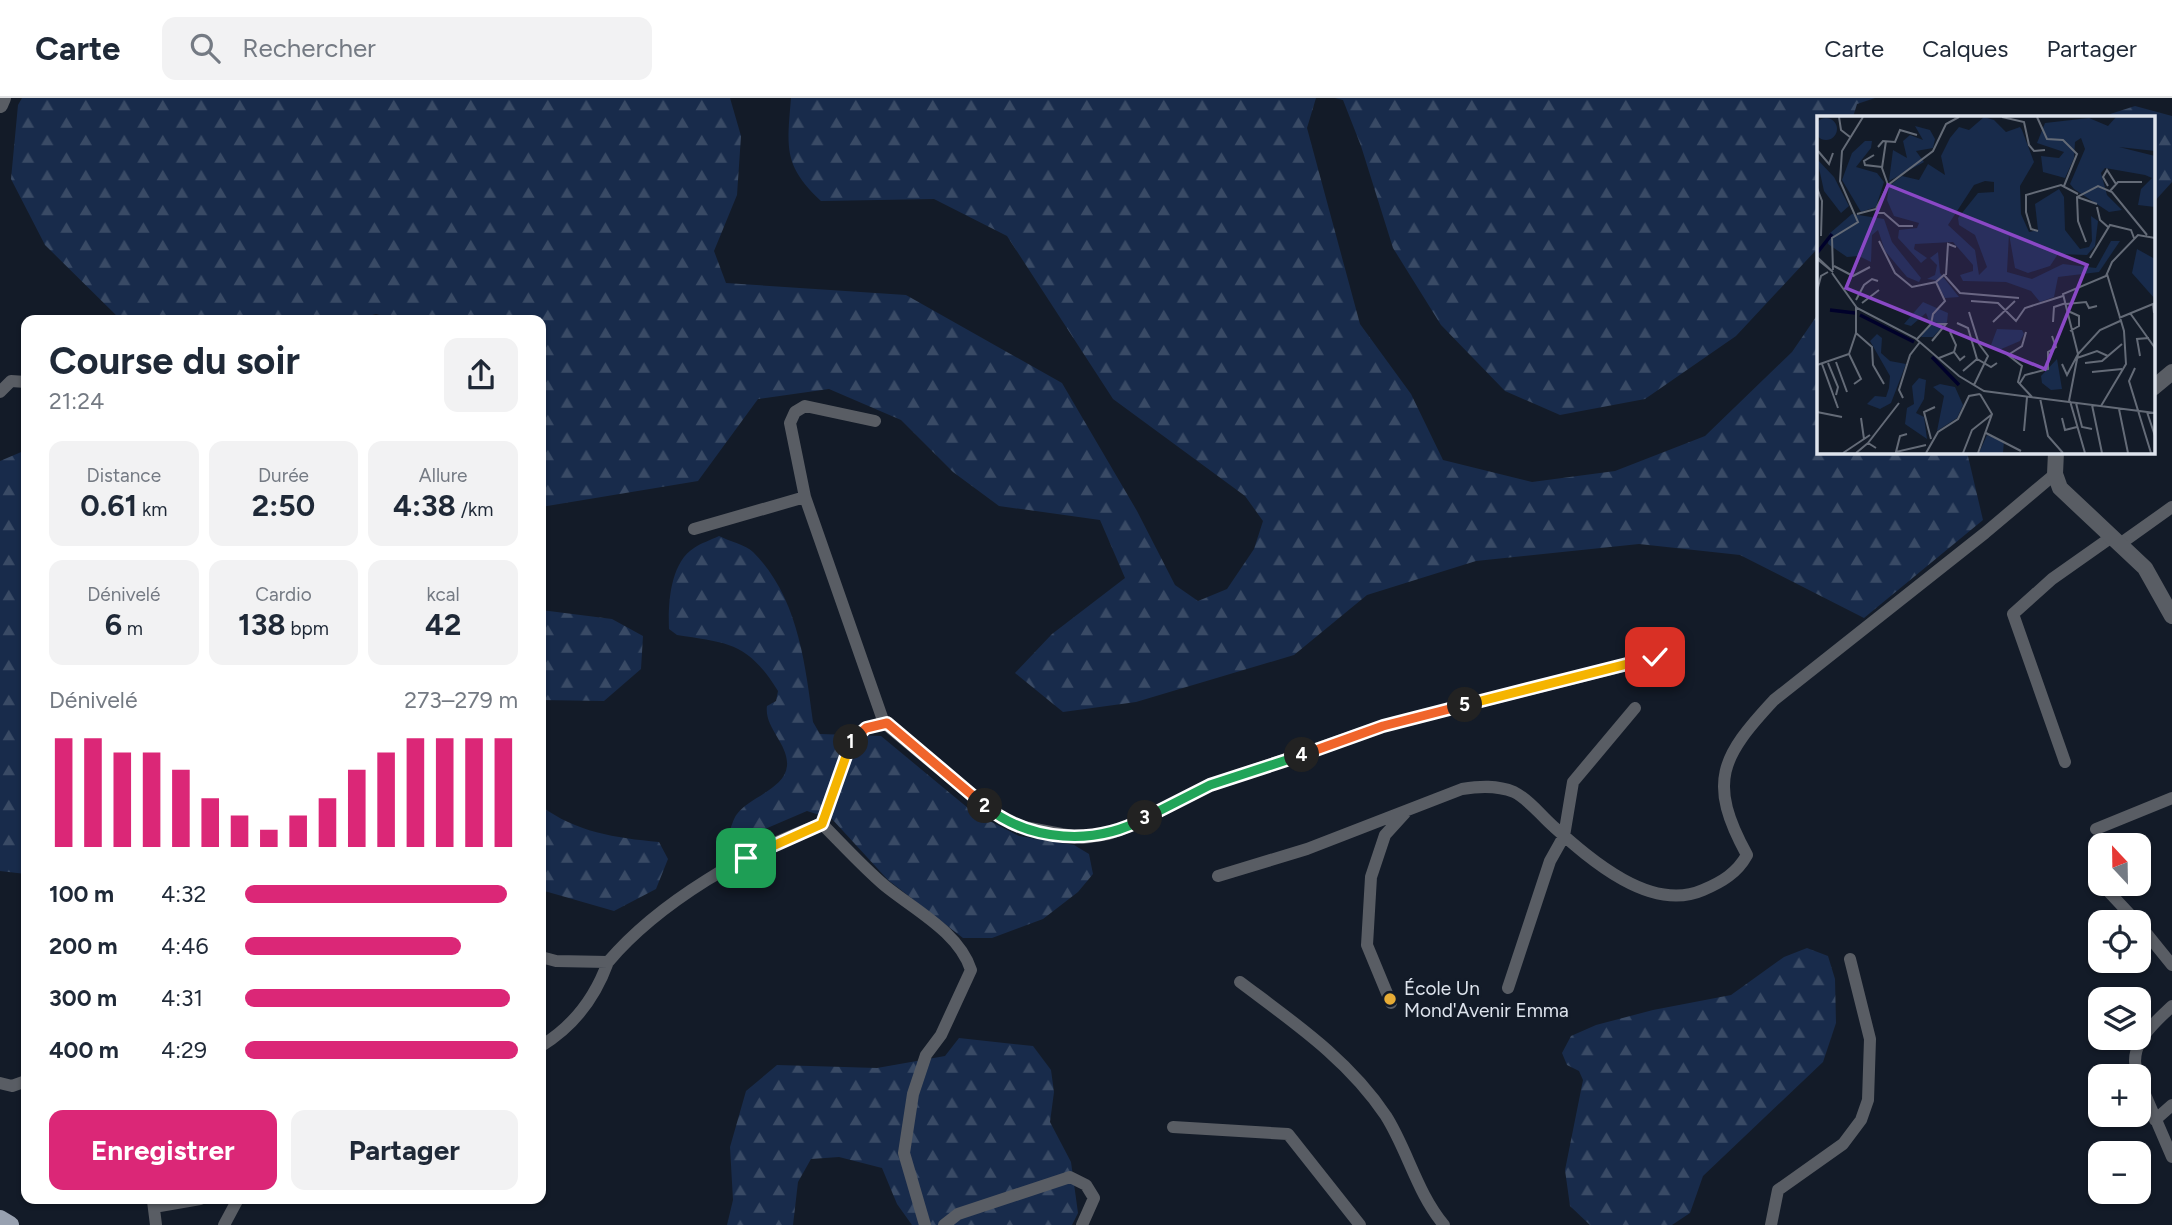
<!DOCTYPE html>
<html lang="fr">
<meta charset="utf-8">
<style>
body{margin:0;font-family:Figtree,sans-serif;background:#f2f2f3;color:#1f2937;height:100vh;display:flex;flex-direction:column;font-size:26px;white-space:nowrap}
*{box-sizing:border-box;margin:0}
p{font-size:23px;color:#747a83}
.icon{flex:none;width:38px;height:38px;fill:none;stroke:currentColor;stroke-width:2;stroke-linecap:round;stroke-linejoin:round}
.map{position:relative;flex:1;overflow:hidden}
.details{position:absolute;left:21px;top:217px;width:525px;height:889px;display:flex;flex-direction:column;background:#fff;border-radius:14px;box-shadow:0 2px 5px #0004}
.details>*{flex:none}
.needle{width:46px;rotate:338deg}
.tools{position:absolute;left:2088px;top:735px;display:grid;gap:14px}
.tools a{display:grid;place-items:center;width:63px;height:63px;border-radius:14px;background:#fff;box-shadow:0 2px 5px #0004;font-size:35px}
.pin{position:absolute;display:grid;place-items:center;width:60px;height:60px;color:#fff;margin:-30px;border-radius:14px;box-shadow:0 4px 10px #0006}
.km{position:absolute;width:35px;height:35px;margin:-18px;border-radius:50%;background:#222;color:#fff;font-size:19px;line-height:35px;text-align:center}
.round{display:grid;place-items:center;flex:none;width:74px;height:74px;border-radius:14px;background:#f2f2f3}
.headline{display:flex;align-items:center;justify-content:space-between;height:119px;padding:0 28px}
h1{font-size:38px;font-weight:700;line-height:52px}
.metrics{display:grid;grid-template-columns:repeat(3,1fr);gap:10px;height:119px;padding:7px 28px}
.metrics div{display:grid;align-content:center;border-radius:14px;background:#f2f2f3;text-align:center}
.metrics b{font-size:30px;font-weight:700}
.metrics small{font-size:19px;font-weight:400}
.metrics p{font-size:19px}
.chart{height:196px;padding:14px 28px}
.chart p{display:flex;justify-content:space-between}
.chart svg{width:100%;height:126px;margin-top:7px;stroke:#db2777;stroke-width:6}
.action{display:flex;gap:14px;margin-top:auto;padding:14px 28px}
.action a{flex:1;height:80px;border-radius:14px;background:#db2777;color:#fff;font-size:28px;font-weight:700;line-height:80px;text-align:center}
.action a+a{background:#f2f2f3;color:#1f2937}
ul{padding:0 28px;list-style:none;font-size:23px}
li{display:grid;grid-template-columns:112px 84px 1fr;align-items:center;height:52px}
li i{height:18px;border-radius:9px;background:#db2777}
header{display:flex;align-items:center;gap:42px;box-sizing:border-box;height:98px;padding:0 35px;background:#fff;border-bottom:2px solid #e0e1e3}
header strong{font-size:33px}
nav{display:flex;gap:38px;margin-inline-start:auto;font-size:24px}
.search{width:490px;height:63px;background:#f2f2f3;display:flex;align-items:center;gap:18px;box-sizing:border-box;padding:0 24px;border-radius:14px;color:#747a83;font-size:26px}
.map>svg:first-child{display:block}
.forest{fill:url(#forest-firs)}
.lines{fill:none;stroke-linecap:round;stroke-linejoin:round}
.minor{stroke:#595d64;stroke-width:12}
.tertiary{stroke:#595d64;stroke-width:16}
.primary{stroke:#98a1b0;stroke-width:18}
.split-1-casing{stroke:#fff;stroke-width:14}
.split-2-casing{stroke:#fff;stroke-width:14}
.split-3-casing{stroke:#fff;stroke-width:14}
.split-4-casing{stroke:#fff;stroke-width:14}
.split-5-casing{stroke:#fff;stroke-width:14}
.split-6-casing{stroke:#fff;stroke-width:14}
.split-1{stroke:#f5b400;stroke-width:9}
.split-2{stroke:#f0652b;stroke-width:9}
.split-3{stroke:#22a559;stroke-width:9}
.split-4{stroke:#22a559;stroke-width:9}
.split-5{stroke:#f0652b;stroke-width:9}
.split-6{stroke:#f5b400;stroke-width:9}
.poi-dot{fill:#e7ac36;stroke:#131b28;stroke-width:2.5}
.labels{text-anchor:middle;stroke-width:5;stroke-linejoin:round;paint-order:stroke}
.poi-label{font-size:19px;fill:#dee4ed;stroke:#131b28;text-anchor:start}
.inset-river{fill:none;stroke:#00012a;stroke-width:3.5}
.inset-road{fill:none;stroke:#646b77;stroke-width:2}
.view{fill:#8a48c6;fill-opacity:0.15;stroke:#8a48c6;stroke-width:3.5}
.inset-edge{fill:none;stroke:#dee4ed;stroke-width:3.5}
</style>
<header>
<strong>Carte</strong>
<div class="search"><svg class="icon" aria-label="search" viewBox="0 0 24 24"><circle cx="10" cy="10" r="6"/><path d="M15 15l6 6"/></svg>Rechercher</div>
<nav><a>Carte</a><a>Calques</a><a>Partager</a></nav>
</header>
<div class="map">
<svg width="2172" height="1127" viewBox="0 0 2172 1127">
<defs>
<pattern id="forest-firs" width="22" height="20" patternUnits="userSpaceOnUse" patternTransform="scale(1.75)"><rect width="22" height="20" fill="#182b4b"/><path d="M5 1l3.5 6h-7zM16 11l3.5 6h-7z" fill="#394a65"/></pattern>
</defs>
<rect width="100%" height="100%" fill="#131b28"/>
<path class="forest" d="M22 0H730L741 38 737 97 714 153 726 185 906 197 1062 285 1137 413 1175 487 1198 503 1227 491 1254 451 1263 423 1245 398 1113 301 1007 138 934 101 821 103C783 67 787 50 791 0H1316L1307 30 1360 226 1411 296 1443 362 1532 384 1615 373 1705 338 1792 254 1818 216V354H1967L1983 422 1864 520 1740 457 1639 446 1476 463 1367 497 1294 557 1136 604 1063 614 1015 575 1052 536 1125 480 1100 422 999 408 953 374 901 322 829 291 758 301 698 383 541 409V222H397L376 216 353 222H121L45 147 11 81 18 7Z
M1335 0H1875L1857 6 1853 19H1818V150L1736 238 1645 301 1560 317 1505 293 1441 227 1393 150 1361 48 1343 2Z
M2135 8 2172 18V84L2153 105V19H2101Z
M26 352V776L0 773V363Z
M719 438C729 443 746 447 753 454 798 499 805 565 813 624L820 636 881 638 974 715 1019 738 1074 747 1089 756 1093 776 1078 794 1043 821 992 840H963L888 782 832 721 807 713 739 742 729 736C731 730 733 721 737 716 749 699 785 691 787 668 789 646 764 630 767 608L776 603 778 593C748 545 730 545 677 537L669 531C668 506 670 465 694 450 701 445 711 442 719 438Z
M541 512 612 521 643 538 641 571 604 603 541 602Z
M541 708C576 734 615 740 659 744L668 761 656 791 614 813 541 792Z
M1807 850 1828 858 1835 881 1836 925 1823 964 1703 1078 1690 1115 1672 1127H1590L1570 1108 1565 1072 1583 982 1579 973 1567 967 1562 955 1571 938 1596 927 1653 912 1731 897 1784 859Z
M959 940 1033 948 1051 972 1054 994 1050 1024 1071 1064 1078 1115 1072 1127H912L897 1106 882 1070 839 1059 811 1061 798 1084 793 1127H727L733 1102 730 1049 746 993 777 967 877 970 945 958Z"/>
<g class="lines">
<path class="minor" d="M0 294 11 283 26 284
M875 323 805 308 795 314 790 325 805 399 884 625
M694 431 805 399
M2120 446 2172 409
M2065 664 2013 516 2052 481 2113 438
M822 726C842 746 862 768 884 787 913 811 959 834 971 872L941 937 926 957 913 996 904 1055 925 1127
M2096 731 2172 700
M1218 778 1307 751 1462 691C1480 688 1497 687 1514 694 1530 702 1541 718 1554 729 1591 762 1651 815 1703 792 1722 784 1737 775 1747 757 1707 684 1721 659 1774 602L1985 435 2055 376
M2109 794 2137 824
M2138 825 2172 867
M541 859 556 863 608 864C659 804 748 752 822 726L851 645 866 630 884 625 989 712 1014 727 1083 740 1108 736 1135 726 1210 687 1383 628 1655 560
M1240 884C1293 924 1348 961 1386 1018 1408 1053 1417 1095 1444 1127
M1508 890 1550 763 1564 738 1573 684 1635 610
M1391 905 1367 847 1371 779 1385 737 1405 715
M541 948C574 928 595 900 608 864
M2138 978C2126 948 2152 927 2172 908
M2138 980 2172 1059
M0 985 12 988 26 983
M2155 1022 2172 1007
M1173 1029 1288 1036 1360 1127
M153 1103 156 1127
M154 1109 200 1101
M224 1127 238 1101
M944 1127 958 1116 1070 1079 1086 1087 1094 1100 1082 1127
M1771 1127 1778 1092 1843 1046 1861 1022 1868 1002 1870 941 1850 861"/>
<path class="tertiary" d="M0 7 3 0
M2153 290 2172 274
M2056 354 2055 376 2060 390 2145 470 2172 518"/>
<path class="primary" d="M0 1121 10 1127"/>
</g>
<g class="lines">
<defs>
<path id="split-1" d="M746 760 822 726 851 644"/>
<path id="split-2" d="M851 644 866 630 887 625 985 708"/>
<path id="split-3" d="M985 708C1030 744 1095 748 1145 720"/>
<path id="split-4" d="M1145 720 1210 687 1302 657"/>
<path id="split-5" d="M1302 657 1383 628 1465 607"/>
<path id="split-6" d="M1465 607 1655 559"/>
</defs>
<use href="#split-1" class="split-1-casing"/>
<use href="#split-2" class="split-2-casing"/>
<use href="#split-3" class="split-3-casing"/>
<use href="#split-4" class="split-4-casing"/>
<use href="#split-5" class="split-5-casing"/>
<use href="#split-6" class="split-6-casing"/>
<use href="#split-1" class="split-1"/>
<use href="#split-2" class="split-2"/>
<use href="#split-3" class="split-3"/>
<use href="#split-4" class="split-4"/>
<use href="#split-5" class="split-5"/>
<use href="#split-6" class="split-6"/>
</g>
<circle class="poi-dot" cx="1390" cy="901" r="7"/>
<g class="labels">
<g class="poi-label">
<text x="1404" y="897">École Un<tspan x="1404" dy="22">Mond'Avenir Emma</tspan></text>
</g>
</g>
<g transform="translate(1817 18)">
<rect width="338" height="338" fill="#131b28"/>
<path d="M167 1 177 4 189 16 203 11 205 14 217 46 203 70 204 98 212 116 221 114 218 88 242 73 247 81 248 114 263 133 272 131 275 125 274 100 281 105 278 130 270 139 241 138 233 150 211 157 198 152 192 118 190 156 215 163 246 148 279 152 294 125H303L282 156 241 161 237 181 223 186 214 175 189 166 146 165 143 159 156 155V149L136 126 98 128 97 133 110 142 104 147 81 122 82 114 100 112 102 107 77 100 70 84 72 70 85 60 102 64 111 48 128 59 124 40 133 22 142 11 152 14ZM168 65 177 66V76L161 77 141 102 142 109 158 119 170 151 162 159 158 134 131 109 157 69ZM299 1H338V35L302 31 338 40V91L321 89 324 73 335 62 328 59 288 52 284 57 290 79 305 94 292 96 257 73 253 68 268 33 264 22 258 26 257 42 248 62 226 56 224 40 242 42 247 36 220 27 228 7 272 2 291 10ZM-2 13a11 11 0 1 1 22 0a11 11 0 1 1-22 0ZM98 10 113 14 118 23 116 32 99 35 107 46 72 65 76 34 90 42 86 25 93 19 106 24ZM48 25H55L54 32 39 51 60 57 67 66 59 91 44 96 25 64 35 37ZM0 43 17 61 32 90 24 97 7 75ZM35 98 67 103 75 126 104 162 102 166 90 161 68 135 61 114 55 119 54 146 42 140 30 141 11 128 12 118ZM320 133 338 143V183L315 157ZM121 136 123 157 142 181 128 182 118 164 110 163 118 159 120 149 113 142ZM106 186 131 197 130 206 116 221H104L113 207 109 197 94 210 87 208ZM180 213 205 214 207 218 203 225 182 234 174 229ZM60 218 65 222 64 237 73 245 89 248 74 287 63 293 50 288 58 280 69 281 72 272 73 260 53 225ZM240 243 245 273 234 274 225 267 224 260ZM102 262 109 264 107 283 99 297 107 301 110 323 88 308 90 292 97 288 95 270ZM123 268 138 271 146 289 140 302 120 315 127 280 116 271ZM170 319 187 325 186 337H162Z" fill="#182b4b" fill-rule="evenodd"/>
<path class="inset-river" d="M0 137 15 118M13 194 38 197M43 199 97 226M115 241 142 269"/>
<path class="inset-road" d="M22 1 24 14 33 21M185 1 207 6 212 29 217 35 228 34M220 1 230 23 246 24 260 38 247 70M69 25 65 52 71 69M61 31 66 25 78 26 83 14 100 19M1 35 12 48 16 37M57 39 47 45 48 49 65 51M291 70 286 61 290 54 299 68M0 72 5 85 4 120M293 75 301 66H325M260 81 280 88M280 91 283 104 291 111M58 97H67L82 110H96M40 98 59 93 71 69 116 35 129 8 142 1M221 115 214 113 209 96V79L244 69 261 78M62 125 78 157 95 171 119 166 127 159 143 177 202 182M269 126 261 105 260 81 281 70 295 76 330 119M0 141 16 156 0 143M273 142 293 109 314 114 317 122M17 150 36 160 53 151M16 154 15 122 41 106 23 65 25 35 46 1M15 157 40 192 98 222 142 260 167 275 338 297M129 159 131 128 139 131M0 175 4 160 11 156M39 184 47 169 55 163 61 165M154 185 181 187 199 205 208 192 246 180M45 187 62 174M249 188 269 186 272 192 280 190M251 195 262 200V210L253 215M152 196 162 228 171 240 157 269M313 197 338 232M302 202 336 188 337 197M176 206 198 185M236 206 237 191 249 187M140 207 151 212 160 243M114 208 116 198 128 185 119 166M133 216 139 229 137 236M209 216 205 230 191 239 205 250 201 266 215 281M39 217 55 231 56 249 67 268M100 223 114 208H129L115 225M32 238 44 263 37 268M323 240 320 223 332 222M122 242 137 236 143 244 148 240M260 242 280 235 291 240M19 246 30 276M11 247 21 271 19 279M268 247 285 245 305 228M5 248 21 292M245 248 250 259 261 238 283 214 303 205M0 249 32 238 39 217V191M318 252 312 265 334 337M146 255 160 243 174 251 180 247M275 256 305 253M203 267 208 259 231 253V236L239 231 235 220M86 282 82 274 93 239 103 226M223 282 231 320 246 337M252 285 261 238 246 178 289 160 295 146 321 119 338 122M253 285 268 337M259 287 265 311 275 313M275 289 285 337M284 290 309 248 307 215 290 158M302 293 311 337M0 296 25 301M330 296 338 320M44 302 47 323M245 302 248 314 260 311M207 315 210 281M169 317 204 335M90 318 83 320 79 336 109 329M114 323 107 296 118 291M51 327 82 287M26 337 53 319M39 337 51 327 59 332M109 337 121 316 141 303 152 280 163 278M146 337 155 314 174 299M161 337 175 298 163 278"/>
<path class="view" d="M71 69 270 149 228 253 29 172Z"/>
<rect width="338" height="338" class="inset-edge"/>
</g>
</svg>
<div class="tools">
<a><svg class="needle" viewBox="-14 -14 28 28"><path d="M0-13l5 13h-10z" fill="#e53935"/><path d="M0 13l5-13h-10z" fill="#747a83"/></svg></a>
<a><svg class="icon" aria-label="locate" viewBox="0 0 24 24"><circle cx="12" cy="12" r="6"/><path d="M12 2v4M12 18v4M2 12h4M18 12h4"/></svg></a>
<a><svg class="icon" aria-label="layers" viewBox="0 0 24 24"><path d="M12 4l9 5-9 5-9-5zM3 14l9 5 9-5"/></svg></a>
<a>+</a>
<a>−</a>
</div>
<div class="pin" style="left:746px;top:760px;background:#1e9e55"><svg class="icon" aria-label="arrive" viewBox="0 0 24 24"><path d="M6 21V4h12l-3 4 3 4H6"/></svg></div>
<div class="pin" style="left:1655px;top:559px;background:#d93025"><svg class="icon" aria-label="check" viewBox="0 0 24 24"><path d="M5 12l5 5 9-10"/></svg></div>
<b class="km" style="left:851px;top:644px">1</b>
<b class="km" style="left:985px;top:708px">2</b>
<b class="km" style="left:1145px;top:720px">3</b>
<b class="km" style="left:1302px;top:657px">4</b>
<b class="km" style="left:1465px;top:607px">5</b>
<section class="details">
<div class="headline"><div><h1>Course du soir</h1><p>21:24</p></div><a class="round"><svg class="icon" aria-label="share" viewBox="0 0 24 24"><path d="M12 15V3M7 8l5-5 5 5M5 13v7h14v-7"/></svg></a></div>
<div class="metrics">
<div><p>Distance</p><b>0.61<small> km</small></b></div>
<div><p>Durée</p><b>2:50</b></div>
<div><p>Allure</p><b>4:38<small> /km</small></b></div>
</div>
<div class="metrics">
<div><p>Dénivelé</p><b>6<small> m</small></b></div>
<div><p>Cardio</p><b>138<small> bpm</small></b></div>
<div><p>kcal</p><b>42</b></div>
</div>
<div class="chart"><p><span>Dénivelé</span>273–279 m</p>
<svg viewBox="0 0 160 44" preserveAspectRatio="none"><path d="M5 44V6M15 44V6M25 44V11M35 44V11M45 44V17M55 44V27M65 44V33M75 44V38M85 44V33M95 44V27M105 44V17M115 44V11M125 44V6M135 44V6M145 44V6M155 44V6"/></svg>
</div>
<ul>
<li><b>100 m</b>4:32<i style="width:96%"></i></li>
<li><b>200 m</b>4:46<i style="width:79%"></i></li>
<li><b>300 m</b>4:31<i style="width:97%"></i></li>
<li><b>400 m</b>4:29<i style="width:100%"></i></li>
</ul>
<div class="action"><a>Enregistrer</a><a>Partager</a></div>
</section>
</div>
